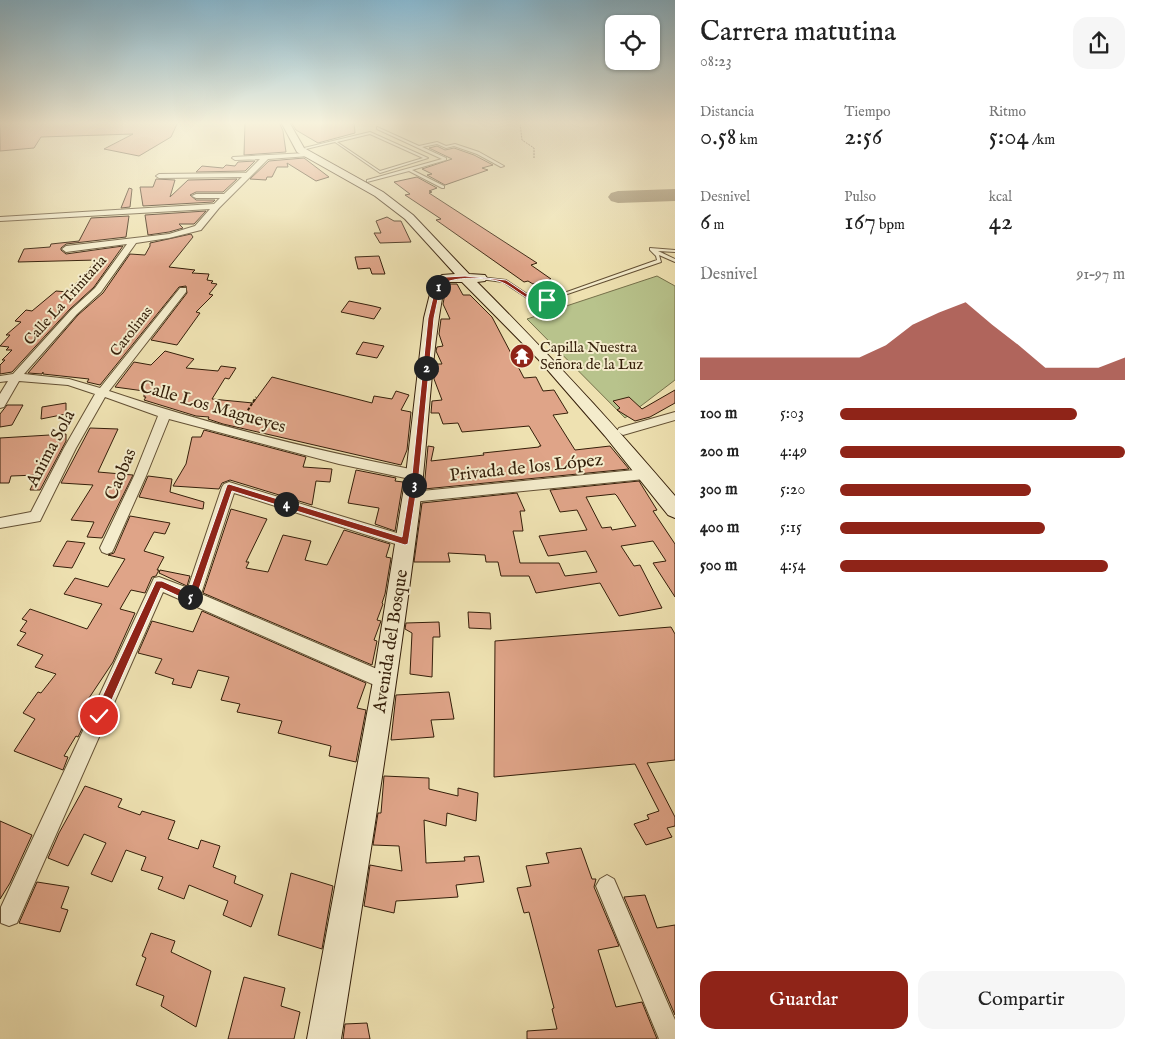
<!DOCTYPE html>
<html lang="es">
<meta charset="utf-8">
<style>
body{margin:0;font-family:"IM FELL English",serif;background:#f6f6f6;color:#222;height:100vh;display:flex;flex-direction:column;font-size:19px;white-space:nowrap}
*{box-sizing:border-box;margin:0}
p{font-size:16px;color:#767676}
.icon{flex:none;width:28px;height:28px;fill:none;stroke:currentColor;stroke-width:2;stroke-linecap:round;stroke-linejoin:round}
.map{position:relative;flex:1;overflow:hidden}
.sheet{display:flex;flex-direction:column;background:#fff;width:475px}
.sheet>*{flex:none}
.controls{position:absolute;left:605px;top:15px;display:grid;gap:10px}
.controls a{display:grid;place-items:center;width:55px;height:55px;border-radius:10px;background:#fff;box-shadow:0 1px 4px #0004;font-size:25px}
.pin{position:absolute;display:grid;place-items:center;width:42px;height:42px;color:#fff;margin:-21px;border:2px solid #fff;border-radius:50%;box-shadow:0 1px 5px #0007}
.km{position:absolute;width:25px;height:25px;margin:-12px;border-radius:50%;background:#222;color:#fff;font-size:14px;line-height:25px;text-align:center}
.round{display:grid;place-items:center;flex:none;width:52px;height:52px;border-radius:15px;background:#f6f6f6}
.head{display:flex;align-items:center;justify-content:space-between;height:85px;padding:0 25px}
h1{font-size:28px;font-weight:600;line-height:38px}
.figures{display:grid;grid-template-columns:repeat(3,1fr);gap:8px;height:85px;padding:5px 25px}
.figures div{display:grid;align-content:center}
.figures b{font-size:25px;font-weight:600}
.figures small{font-size:14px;font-weight:400}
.figures p{font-size:14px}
.chart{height:140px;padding:10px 25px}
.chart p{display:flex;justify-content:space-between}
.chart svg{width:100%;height:90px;margin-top:5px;fill:#8f2418;opacity:.7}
.button{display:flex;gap:10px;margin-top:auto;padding:10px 25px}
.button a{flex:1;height:58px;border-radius:15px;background:#8f2418;color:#fff;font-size:20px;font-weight:600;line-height:58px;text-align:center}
.button a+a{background:#f6f6f6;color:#222}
ul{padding:0 25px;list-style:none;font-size:16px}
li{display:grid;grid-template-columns:80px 60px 1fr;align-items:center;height:38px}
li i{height:12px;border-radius:6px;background:#8f2418}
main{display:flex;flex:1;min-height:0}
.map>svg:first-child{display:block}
.green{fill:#b8c38c;stroke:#76714b}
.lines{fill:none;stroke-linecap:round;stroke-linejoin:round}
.taxiway{fill:#92805e;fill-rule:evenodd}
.building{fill:#dfa488;stroke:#351f0a;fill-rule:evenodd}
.lane-casing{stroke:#635034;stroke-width:2}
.street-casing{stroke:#635034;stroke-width:2}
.secondary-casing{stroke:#351f0a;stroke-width:2}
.path-far1{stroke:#351f0a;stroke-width:1;stroke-dasharray:2 1;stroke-linecap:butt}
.path{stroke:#351f0a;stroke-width:2;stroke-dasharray:3 2;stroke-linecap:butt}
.lane{fill:#f4eccc;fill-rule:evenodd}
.street{fill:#f4eccc;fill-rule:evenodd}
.secondary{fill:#f4eccc;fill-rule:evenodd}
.route{fill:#8f2418;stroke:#fff}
.labels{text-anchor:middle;stroke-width:4;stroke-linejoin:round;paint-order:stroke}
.far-street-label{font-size:15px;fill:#351f0a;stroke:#f4eccc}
.far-poi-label{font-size:15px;fill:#351f0a;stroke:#f4eccc;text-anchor:start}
.street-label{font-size:18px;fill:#351f0a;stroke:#f4eccc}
</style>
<main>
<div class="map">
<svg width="675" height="1039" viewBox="0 0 675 1039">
<rect width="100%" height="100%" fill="#eee1b1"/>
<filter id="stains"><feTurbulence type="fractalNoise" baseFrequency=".004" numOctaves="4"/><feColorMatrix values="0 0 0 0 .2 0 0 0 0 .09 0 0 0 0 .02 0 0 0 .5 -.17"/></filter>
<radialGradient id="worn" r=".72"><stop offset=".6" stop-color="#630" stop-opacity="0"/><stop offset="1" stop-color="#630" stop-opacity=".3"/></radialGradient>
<path class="green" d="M657 276 675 286V380L625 418 527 319Z"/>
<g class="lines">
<path class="taxiway" d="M675 189V201L618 203 611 201 608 197 611 193 618 191Z"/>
</g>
<path class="building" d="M0 122H178L171 137 139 156 104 149 133 134 41 137 34 148 0 151Z
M245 122H279L283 131 286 152 244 155Z
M291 122H354L355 133 318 143 296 130Z
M437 146 445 150 454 148 474 155 493 165 482 168 488 170 445 185 427 175 432 174 422 169 452 159 429 148Z
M304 158 329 177 316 181 287 163 288 167H277L272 177H267L266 180 250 179 269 161Z
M255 161 245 171 196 172 202 166 223 168 226 165 235 166 238 162Z
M417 177 437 188 429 191 432 192 429 193 537 263 531 265 551 279 533 284 528 281 524 282 436 220 441 219 405 195 410 194 394 182Z
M156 179 175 180 170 197 188 180 237 179 223 192H196L190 195 196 200H215L213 202 143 206 140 187H153Z
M129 188 132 189 130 207 121 208Z
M206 211 194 224H179L183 228 169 232 148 235 145 215Z
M129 216 126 237 66 244 61 248V250L66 254 123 246 94 287 70 309 12 372 0 374V365L5 360H2L12 350H6L9 347 0 346 10 335H6L21 322 15 321 26 310 32 311 56 291 68 292 97 260 18 262 24 249 50 247 51 244 79 241 91 218Z
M387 217 394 221H401L411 242 380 243 374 233H381L376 221Z
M191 234 193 237 169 267 195 270 192 273 209 274 207 280 213 281 211 283 217 284 209 294 213 295 196 312 200 313 177 345 151 340 187 293 186 286 179 287 100 385 87 382 89 379 43 374V372L42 374 28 373 78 315 103 293 130 254 145 255 150 246V243Z
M379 256 385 274H372L370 268 358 269 355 257Z
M450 284H457L463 295H470L492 317 524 378 536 377 543 391 554 390 568 413 553 415 575 450 610 446 629 469 424 489 428 446 434 447 431 461 484 455 483 453 539 447V446H541L529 426 462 432 458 423 443 424 439 413H431L432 401 442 400 434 379V371L438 372 435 364H442L436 351 437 347 443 346 439 334 441 319H450L443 304 446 288Z
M349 301 373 306 381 308 374 319 341 312Z
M363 342 384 346 377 358 356 354Z
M165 351 194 359 186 368 218 371 221 366 236 368 229 379 225 378 212 399 253 403 272 377 372 403 374 396 392 399 396 391 409 395 401 410 411 412 407 450 401 465 223 424 208 419 209 417 196 416 144 400 146 397H144V391L115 387 134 362 151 365Z
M675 390V403L650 417 635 421 617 410 620 408 613 401 629 397 642 409Z
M66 403V414L41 419 42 407Z
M7 405H23L12 425 0 427V414Z
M90 428 118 429 98 472 133 475 102 538 87 537 94 522 71 520 93 485 61 483Z
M204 430 306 457 303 467 332 469 330 482 316 481 312 505 230 480 222 483 219 489 173 486 186 464 192 437H201Z
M66 434V441L40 490H30L37 475 11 476 9 483H0V438Z
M356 470 396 478 395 481 403 482 395 531 375 524 379 508 348 503Z
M148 476 172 479 170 492 204 502 203 509 139 497Z
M639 481 657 510 653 511 675 544V597L653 563 666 561 653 541 621 546 634 566 640 565 662 608 619 616 600 583 536 593 529 576H501L498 562H486L485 555 448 553 450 562H414L422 503 517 493 525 511H520L523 531H513L520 563H559L565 576 597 572 586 551 548 556 539 536 587 530 577 510 560 512 550 490ZM615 494 617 496 636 526 612 530 611 527 602 528 586 497Z
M231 509 267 519 246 562H249L246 568 268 572 283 535 311 541 305 560 327 565 344 530 390 544 386 557 391 558 385 594 382 603 383 604 377 620 381 621 374 640 377 641 372 665 203 593Z
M130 516 170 523 165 534 154 532 144 551 164 557 157 570H159L156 576 152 577 145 593 131 590 120 609 135 613 113 662 81 710 89 714 78 737 76 736 64 756 68 757 63 770 14 751 35 719 23 713 38 692 41 693 56 674 35 667 43 655 17 645 26 633 20 631 27 621 22 619 30 609 87 629 102 604 64 594 75 578 108 587 125 559 108 555 114 553Z
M67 541 85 543 72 568 53 566Z
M160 570 190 576 187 586 159 573Z
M202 611 366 683 357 708 366 710 356 762 329 756 331 746 278 733 282 721 237 712 240 704 221 700 229 677 198 670 191 688 172 684 174 679 155 673 162 659 138 653 152 621 193 632Z
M468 612 490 613 491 629 469 628Z
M439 622 440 637H433L432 677 410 674 412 633 405 629 406 623Z
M671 627 675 634V760L647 763 675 817V826L667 828 672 837 646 845 634 824 649 819 647 815 659 811 635 764 494 777 495 641Z
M449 692 454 719 431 720 434 737 391 740 396 695Z
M384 776 429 778V789L458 796V788L478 793 476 821 447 813 446 826 424 820 426 863 465 861 464 857 479 856 484 882 456 885 458 897 396 901 394 913 364 906 370 865 402 871 399 846 373 845 378 813H381Z
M85 786 122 799 118 807 140 815 142 811 175 821 168 839 198 849 201 840 220 846 213 867 236 876 234 883 263 895 251 927 223 915 228 901 189 885 184 899 158 889 163 877 141 870 146 857 126 850 112 882 91 874 106 843 84 834 68 866 48 858 59 833Z
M0 821 32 835 10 883 0 899Z
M581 848 592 879H596L594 887 619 946 598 950 616 1007 642 1002 657 1039H527V1031L557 1029 552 1009 554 1008 529 912 524 913 517 888 531 886 526 866 549 863 546 853Z
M291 873 333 886 322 949 278 935Z
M37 882 69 887 61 908 68 910 60 932 19 923Z
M645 895 657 928 675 925V1015L624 897Z
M151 933 175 941 171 952 211 971 196 1027 161 1006 164 996 136 985 146 958 142 956Z
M244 977 285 988 281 1006 300 1012 294 1039H228Z
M367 1023 370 1039H343L345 1024Z"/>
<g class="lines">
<defs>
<path id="lane" d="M377 127 419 146 437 142 446 146 455 144 479 152 504 166 501 167 477 154 454 146 446 148 437 144 422 147 446 158V160L412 170 444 186V188H442L409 171 367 182V180L442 159 377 129Z
M370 132 428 158 380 173 335 142 306 149 304 148ZM370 134 423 158 380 171 337 142Z
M650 248 675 250V252L658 251 675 259V262L659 255 661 262 547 301 530 300 503 282 480 279 478 278 480 277 506 280 533 298 547 299 657 260 656 256 650 250Z"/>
<path id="street" d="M307 153 310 155 309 156 268 159 219 208 201 230 169 238 136 243 101 292 77 314 24 374 69 379 100 388 180 288H186V292L109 391C209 425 312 449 415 470L420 472 421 475 420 478 415 480 339 464 169 419 146 476 114 548 112 552 107 554 102 552 100 548 134 476 158 416 105 397 76 448 40 521 0 528V518L31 512 64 448 95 394 68 385 19 381 4 407 0 408V394L8 381 0 382V376L13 374 71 310 95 288 127 244 66 252 62 249 66 246 169 234 195 226 210 209 0 221V217L214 204 220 198H196L192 196 196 194H224L242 177 159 178 156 176 159 174 246 173 260 159 235 160 232 158 233 157Z
M675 412V420L623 435 617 431 619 428Z
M645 469 650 471 651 474 650 477 645 479 412 502 407 501 405 497 407 493 412 492Z
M229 482 410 537 412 541 410 545 405 547 234 493 201 594 391 675 393 681 391 687 385 689 379 687 163 592 17 923 9 926 1 923V907L154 578 159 577 188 588 222 487 224 484Z
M607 875 614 879 675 1020V1039H659L596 886 600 879Z"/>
<path id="secondary" d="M281 122H289L304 148 383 192 413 215 469 274 485 275 487 278 485 281 477 282C546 351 612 422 675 496V518L668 515 605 436 539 360 462 282H450L444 287C429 366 428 449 417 529 395 700 368 869 341 1039H307L373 681 406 475 424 318 433 282 442 275 455 274 405 219 375 196 297 152Z"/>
</defs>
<use href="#lane" class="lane-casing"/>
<use href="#street" class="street-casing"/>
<use href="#secondary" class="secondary-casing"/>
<path class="path-far1" d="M522 122 520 123 522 140 534 148V158"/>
<path class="path" d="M240 423 256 397"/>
<use href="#lane" class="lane"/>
<use href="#street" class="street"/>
<use href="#secondary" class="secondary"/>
</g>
<linearGradient id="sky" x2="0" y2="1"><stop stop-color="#88b8d0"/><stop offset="0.46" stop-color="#f7f2dc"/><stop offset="1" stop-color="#f7f2dc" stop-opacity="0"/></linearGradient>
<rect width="675" height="267" fill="url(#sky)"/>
<path class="route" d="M465 276 506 280 533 298 550 300C532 309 517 288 501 282 487 277 453 276 441 285L434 318 419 475 408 544 405 545 232 491 195 601H189L161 588 103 720 99 721 95 720 94 716 95 712 156 581H162L189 593 227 485 229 484 402 537 412 475 428 318 436 285 445 277Z"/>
<defs>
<symbol id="temple-disc" viewBox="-11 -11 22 22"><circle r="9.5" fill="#8f2418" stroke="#f4eccc"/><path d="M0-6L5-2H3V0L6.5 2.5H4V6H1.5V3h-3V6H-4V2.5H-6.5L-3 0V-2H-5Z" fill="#fff"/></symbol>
</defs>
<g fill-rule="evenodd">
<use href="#temple-disc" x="508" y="342" width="28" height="28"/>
</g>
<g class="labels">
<g class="far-street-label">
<text transform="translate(65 300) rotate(-48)" y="5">Calle La Trinitaria</text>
<text transform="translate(131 331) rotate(-52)" y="5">Carolinas</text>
</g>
<g class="far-poi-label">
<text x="540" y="352">Capilla Nuestra<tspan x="540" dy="17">Señora de la Luz</tspan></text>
</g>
<g class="street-label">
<text transform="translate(213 406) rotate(16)" y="6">Calle Los Magueyes</text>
<text transform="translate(50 448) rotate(-62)" y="6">Anima Sola</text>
<text transform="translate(526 467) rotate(-6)" y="6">Privada de los López</text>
<text transform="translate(120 474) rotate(-67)" y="6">Caobas</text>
<text transform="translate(390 641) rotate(-81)" y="6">Avenida del Bosque</text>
</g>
</g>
<rect width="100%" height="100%" filter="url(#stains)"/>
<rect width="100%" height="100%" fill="url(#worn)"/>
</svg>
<div class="controls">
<a><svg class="icon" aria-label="locate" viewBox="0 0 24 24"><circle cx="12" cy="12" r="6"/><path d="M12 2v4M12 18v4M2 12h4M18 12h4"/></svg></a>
</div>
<div class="pin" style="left:547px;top:300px;background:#1e9e55"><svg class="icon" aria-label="arrive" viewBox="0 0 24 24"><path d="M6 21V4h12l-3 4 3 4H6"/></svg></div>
<div class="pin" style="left:99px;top:716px;background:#d93025"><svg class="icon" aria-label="check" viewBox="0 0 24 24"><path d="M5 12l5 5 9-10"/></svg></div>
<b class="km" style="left:438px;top:287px">1</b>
<b class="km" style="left:426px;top:368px">2</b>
<b class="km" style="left:414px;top:485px">3</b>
<b class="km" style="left:286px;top:504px">4</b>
<b class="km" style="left:190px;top:597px">5</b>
</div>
<section class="sheet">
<div class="head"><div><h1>Carrera matutina</h1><p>08:23</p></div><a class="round"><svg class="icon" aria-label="share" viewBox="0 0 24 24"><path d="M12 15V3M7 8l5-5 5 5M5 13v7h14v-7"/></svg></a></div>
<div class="figures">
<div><p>Distancia</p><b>0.58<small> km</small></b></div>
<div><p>Tiempo</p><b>2:56</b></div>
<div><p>Ritmo</p><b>5:04<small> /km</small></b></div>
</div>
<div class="figures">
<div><p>Desnivel</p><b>6<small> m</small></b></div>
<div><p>Pulso</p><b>167<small> bpm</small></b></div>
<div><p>kcal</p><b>42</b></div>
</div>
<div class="chart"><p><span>Desnivel</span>91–97 m</p>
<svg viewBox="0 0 160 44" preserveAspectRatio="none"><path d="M0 44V33L10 33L20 33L30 33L40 33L50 33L60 33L70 27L80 17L90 11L100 6L110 17L120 27L130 38L140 38L150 38L160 33V44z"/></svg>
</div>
<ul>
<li><b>100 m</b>5:03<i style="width:83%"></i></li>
<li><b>200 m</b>4:49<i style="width:100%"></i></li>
<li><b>300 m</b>5:20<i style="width:67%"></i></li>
<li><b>400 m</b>5:15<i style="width:72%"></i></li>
<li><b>500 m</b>4:54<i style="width:94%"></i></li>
</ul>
<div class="button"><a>Guardar</a><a>Compartir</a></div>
</section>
</main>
